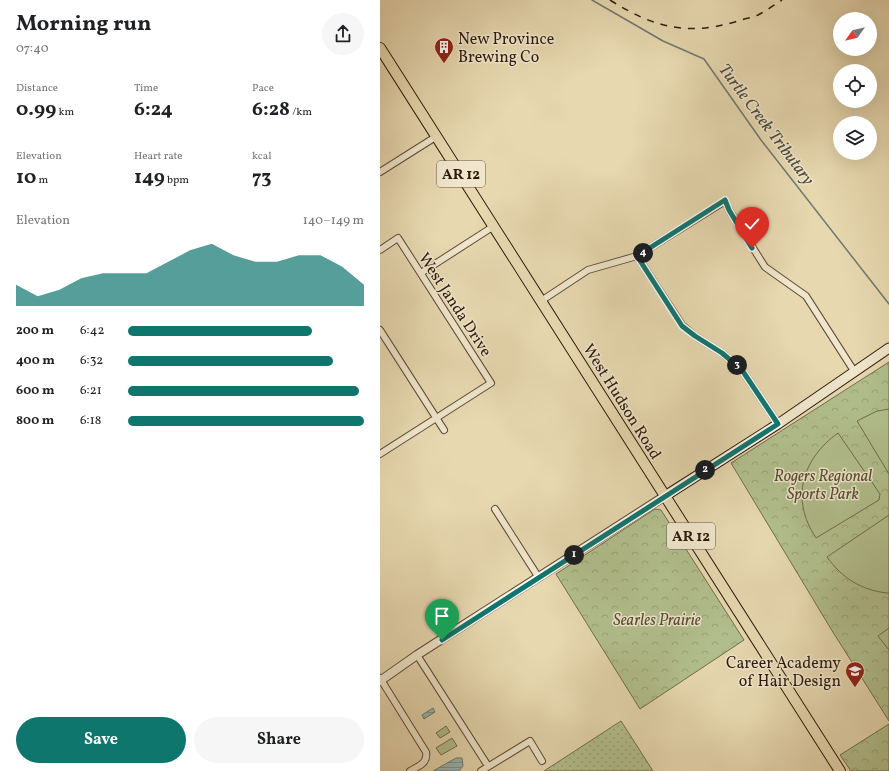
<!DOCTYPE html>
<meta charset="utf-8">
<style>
body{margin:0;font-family:Vollkorn,serif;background:#f6f6f6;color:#202124;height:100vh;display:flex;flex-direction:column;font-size:15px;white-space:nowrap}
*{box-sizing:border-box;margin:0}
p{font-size:13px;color:#757577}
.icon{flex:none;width:22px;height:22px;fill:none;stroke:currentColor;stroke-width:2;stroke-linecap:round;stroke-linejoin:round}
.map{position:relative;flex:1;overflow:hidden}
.side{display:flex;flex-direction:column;background:#fff;width:380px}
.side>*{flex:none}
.needle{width:26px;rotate:236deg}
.controls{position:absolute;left:453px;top:12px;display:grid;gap:8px}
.controls a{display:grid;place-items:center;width:44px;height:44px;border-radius:50%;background:#fff;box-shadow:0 4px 16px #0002;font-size:20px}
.pin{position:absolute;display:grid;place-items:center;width:34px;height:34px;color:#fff;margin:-41px -17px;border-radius:50% 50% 50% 0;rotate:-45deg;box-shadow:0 0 4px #0007}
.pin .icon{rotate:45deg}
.km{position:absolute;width:20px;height:20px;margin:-10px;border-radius:50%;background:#222;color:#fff;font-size:11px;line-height:20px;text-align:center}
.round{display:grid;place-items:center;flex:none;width:42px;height:42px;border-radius:21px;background:#f6f6f6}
.head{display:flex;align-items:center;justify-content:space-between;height:68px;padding:0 16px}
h1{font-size:22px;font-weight:700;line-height:30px}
.metrics{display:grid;grid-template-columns:repeat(3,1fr);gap:6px;height:68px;padding:4px 16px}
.metrics div{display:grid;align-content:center}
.metrics b{font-size:20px;font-weight:700}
.metrics small{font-size:11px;font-weight:400}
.metrics p{font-size:11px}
.chart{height:112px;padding:8px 16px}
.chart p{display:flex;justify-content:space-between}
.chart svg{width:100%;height:72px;margin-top:4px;fill:#0f766e;opacity:.7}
.primary-button{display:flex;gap:8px;margin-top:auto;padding:8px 16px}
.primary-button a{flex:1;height:46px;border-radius:24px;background:#0f766e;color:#fff;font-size:16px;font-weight:700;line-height:46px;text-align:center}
.primary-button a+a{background:#f6f6f6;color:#202124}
ul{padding:0 16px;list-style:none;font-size:13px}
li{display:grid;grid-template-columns:64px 48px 1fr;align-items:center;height:30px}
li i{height:10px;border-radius:5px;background:#0f766e}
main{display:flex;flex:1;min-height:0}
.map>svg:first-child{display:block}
.grass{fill:url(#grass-dots);stroke:#706c4e}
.forest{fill:url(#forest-crowns);stroke:#706c4e}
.pitch{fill:#b2bf8e;stroke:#706c4e}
.water{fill:url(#water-rules);stroke:#6e7971}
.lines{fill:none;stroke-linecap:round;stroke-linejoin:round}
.stream{stroke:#6e7971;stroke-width:1.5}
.minor-casing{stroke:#5c4a36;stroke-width:8}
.tertiary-casing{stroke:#5c4a36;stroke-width:10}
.secondary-casing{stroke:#2d1a0d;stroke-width:11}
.trunk-casing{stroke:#2d1a0d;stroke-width:12}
.minor{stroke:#efe6cc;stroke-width:6}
.tertiary{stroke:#efe6cc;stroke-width:8}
.secondary{stroke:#efe6cc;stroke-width:9}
.trunk{stroke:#e7d8b0;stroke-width:10}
.rail{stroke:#2d1a0d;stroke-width:1.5;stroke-dasharray:7 7;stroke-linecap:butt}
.route-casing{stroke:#fff;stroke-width:8}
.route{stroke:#0f766e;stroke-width:5}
.labels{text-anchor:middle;stroke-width:3;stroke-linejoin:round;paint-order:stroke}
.shield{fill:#efe6cc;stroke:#675746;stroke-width:1}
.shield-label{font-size:15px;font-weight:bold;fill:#2d1a0d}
.poi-label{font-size:16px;fill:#2d1a0d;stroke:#efe6cc;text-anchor:start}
.street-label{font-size:16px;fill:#2d1a0d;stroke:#efe6cc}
.park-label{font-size:16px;font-style:italic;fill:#554c34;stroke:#efe6cc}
.water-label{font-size:17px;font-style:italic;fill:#4d493f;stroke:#efe6cc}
</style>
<main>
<section class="side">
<div class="head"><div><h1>Morning run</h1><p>07:40</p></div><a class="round"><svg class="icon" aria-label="share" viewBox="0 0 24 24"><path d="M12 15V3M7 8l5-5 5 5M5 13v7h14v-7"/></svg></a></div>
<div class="metrics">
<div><p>Distance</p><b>0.99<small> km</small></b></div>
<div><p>Time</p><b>6:24</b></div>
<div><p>Pace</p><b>6:28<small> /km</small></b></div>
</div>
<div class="metrics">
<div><p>Elevation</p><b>10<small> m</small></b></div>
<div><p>Heart rate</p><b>149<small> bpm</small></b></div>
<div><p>kcal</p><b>73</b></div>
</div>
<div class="chart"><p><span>Elevation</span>140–149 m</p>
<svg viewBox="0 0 160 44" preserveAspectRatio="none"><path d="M0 44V31L10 38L20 34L30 27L40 24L50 24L60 24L70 17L80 10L90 6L100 13L110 17L120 17L130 13L140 13L150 20L160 31V44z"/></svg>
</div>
<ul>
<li><b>200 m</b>6:42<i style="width:78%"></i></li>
<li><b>400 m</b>6:32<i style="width:87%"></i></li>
<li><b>600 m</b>6:21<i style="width:98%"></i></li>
<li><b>800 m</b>6:18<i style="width:100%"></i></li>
</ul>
<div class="primary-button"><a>Save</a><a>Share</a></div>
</section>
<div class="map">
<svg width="509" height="771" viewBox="0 0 509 771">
<defs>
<pattern id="grass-dots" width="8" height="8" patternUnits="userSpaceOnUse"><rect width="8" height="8" fill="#b2bf8e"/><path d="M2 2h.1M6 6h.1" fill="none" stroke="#99a479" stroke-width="1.8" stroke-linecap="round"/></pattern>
<pattern id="forest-crowns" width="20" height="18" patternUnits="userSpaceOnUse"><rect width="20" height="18" fill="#b2bf8e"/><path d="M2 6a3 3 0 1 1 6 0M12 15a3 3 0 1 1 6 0" fill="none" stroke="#99a479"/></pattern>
<pattern id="water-rules" width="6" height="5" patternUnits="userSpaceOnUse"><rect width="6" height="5" fill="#99b8b4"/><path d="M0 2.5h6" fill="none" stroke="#7d9591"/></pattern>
</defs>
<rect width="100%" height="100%" fill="#e7d8b0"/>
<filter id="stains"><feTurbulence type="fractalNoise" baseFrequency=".005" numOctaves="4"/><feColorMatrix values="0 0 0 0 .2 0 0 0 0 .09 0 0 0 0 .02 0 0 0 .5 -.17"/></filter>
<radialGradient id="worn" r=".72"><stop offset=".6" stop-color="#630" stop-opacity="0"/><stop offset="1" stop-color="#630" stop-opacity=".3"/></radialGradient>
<path class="grass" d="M241 721 273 771H164Z"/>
<path class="forest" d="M509 362V721L451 629 351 463Z
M275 509 281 510 364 640 260 709 176 574Z
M509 724V771H471L460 755Z"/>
<path class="pitch" d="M509 409V474L477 421 497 411Z
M458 433 500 494 499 500 436 538C410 499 422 459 458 433Z
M509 515V593H507C481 590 462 578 447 557Z
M509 628V650L498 636Z
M66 726 70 732 60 738 56 733Z
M72 738 77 746 61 755 56 748Z"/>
<path class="water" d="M53 708 55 712 44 719 42 715Z
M76 758H82L83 766 79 771H53Z"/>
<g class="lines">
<path class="stream" d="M212 0 283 41 324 59 381 140 509 304"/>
<defs>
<path id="minor" d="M0 172 57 136
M0 250 18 238 111 383 0 454
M257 256 302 325 315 336 342 353 362 370 398 424
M41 273 114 226
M161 301 208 270 257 256 345 201 349 210 385 267 426 296 474 371
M0 330 64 430
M115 509 159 578
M37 655 108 766
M0 678 46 752C48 763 39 766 30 771
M101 771 150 741 162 761"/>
<path id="tertiary" d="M0 681 37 655 285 496"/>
<path id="secondary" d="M285 496 398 424 509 348"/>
<path id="trunk" d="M0 48 460 771"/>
</defs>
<use href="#minor" class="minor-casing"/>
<use href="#tertiary" class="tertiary-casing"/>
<use href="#secondary" class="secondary-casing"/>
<use href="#trunk" class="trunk-casing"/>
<use href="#minor" class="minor"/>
<use href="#tertiary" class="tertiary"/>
<use href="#secondary" class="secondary"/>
<use href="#trunk" class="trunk"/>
<path class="rail" d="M230 0C273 27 305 36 355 22 362 19 371 18 378 15 386 11 394 5 402 0"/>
</g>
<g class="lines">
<defs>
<path id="route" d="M62 640 398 424 362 370 342 353 315 336 302 326 257 256 345 200 349 210 372 248"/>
</defs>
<use href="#route" class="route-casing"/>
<use href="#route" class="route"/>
</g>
<defs>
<symbol id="building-pin" viewBox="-11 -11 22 30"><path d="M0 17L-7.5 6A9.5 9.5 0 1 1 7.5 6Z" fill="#8f2418" stroke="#efe6cc"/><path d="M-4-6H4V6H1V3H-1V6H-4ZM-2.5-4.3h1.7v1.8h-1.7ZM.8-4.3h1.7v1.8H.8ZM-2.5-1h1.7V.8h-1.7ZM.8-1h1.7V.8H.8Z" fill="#fff"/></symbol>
<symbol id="school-pin" viewBox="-11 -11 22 30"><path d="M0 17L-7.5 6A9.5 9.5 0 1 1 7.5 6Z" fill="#8f2418" stroke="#efe6cc"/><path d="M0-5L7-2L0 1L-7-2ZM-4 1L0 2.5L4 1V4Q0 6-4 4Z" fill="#fff"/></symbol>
</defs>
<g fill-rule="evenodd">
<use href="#building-pin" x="53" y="36" width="22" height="30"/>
<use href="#school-pin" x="464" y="660" width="22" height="30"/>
</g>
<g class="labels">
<g class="shield">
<rect x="57" y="161" width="48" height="26" rx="3"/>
<rect x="287" y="523" width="48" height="26" rx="3"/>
</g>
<g class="shield-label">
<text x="81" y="179">AR 12</text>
<text x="311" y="541">AR 12</text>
</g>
<g class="poi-label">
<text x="78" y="44">New Province<tspan x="78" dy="18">Brewing Co</tspan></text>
<text x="461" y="668" text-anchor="end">Career Academy<tspan x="461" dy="18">of Hair Design</tspan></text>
</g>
<g class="street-label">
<text transform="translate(76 304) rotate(57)" y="6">West Janda Drive</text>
<text transform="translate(243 401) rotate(58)" y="6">West Hudson Road</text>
</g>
<g class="park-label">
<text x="443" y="481">Rogers Regional<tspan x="443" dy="18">Sports Park</tspan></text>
<text x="277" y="625">Searles Prairie</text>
</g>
<g class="water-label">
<text transform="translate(387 124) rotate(53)" y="6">Turtle Creek Tributary</text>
</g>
</g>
<rect width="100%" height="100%" filter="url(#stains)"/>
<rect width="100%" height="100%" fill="url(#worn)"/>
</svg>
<div class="controls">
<a><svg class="needle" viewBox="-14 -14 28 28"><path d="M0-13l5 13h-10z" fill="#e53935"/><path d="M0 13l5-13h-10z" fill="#757577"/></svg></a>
<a><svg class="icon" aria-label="locate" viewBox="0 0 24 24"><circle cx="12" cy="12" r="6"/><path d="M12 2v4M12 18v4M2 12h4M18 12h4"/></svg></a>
<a><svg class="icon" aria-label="layers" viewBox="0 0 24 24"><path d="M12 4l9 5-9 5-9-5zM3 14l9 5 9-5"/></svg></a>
</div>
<div class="pin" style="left:62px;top:640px;background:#1e9e55"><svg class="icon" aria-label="arrive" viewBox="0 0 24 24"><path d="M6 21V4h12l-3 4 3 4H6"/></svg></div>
<div class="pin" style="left:372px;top:248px;background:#d93025"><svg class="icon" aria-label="check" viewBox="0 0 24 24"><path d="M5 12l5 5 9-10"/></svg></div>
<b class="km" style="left:194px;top:555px">1</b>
<b class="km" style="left:325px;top:470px">2</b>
<b class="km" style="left:357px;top:365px">3</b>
<b class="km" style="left:263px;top:253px">4</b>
</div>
</main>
